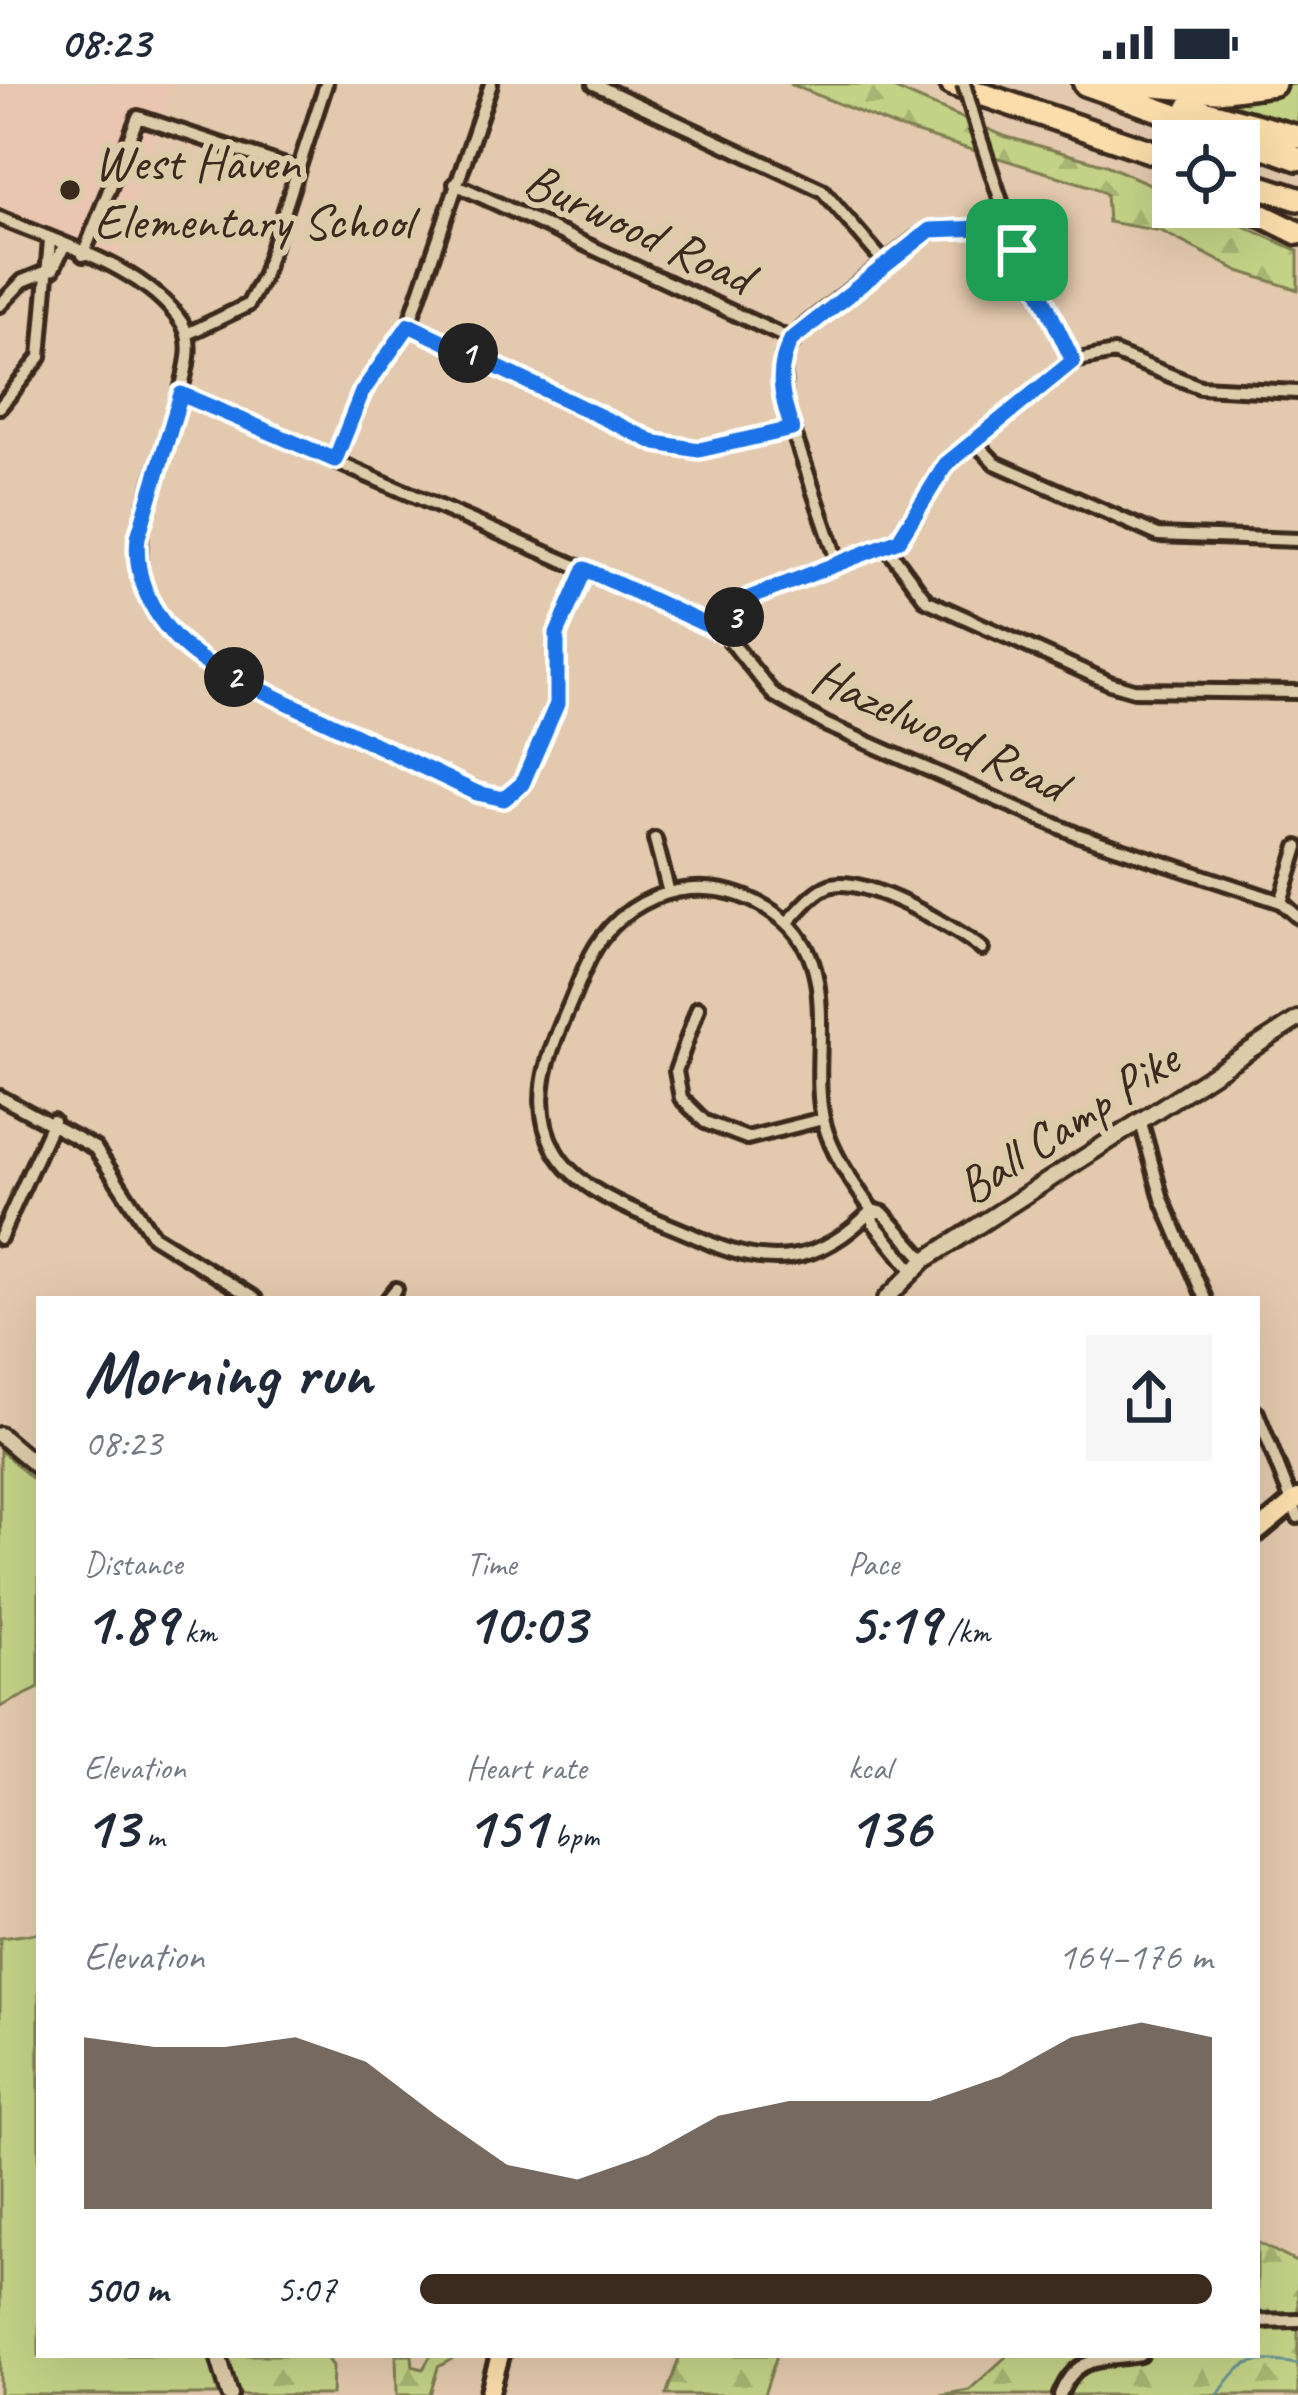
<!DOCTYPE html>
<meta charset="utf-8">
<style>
body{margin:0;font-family:Caveat,sans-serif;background:#f6f6f7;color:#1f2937;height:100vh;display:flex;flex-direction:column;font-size:45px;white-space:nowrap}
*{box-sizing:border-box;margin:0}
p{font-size:39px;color:#747a83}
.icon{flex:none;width:66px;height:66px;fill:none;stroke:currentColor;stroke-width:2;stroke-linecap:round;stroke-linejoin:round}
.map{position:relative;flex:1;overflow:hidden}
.details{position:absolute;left:36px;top:1212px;width:1224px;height:1062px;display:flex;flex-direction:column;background:#fff;border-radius:0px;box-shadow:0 12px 48px #0002}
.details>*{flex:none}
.tools{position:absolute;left:1152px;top:36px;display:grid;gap:24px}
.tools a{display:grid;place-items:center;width:108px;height:108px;border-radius:0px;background:#fff;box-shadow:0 12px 48px #0002;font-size:60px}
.pin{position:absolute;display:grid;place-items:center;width:102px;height:102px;color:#fff;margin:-51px;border-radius:24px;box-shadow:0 6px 18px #0006}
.km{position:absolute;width:60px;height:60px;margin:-30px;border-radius:50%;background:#222;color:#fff;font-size:33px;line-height:60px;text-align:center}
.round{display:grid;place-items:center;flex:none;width:126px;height:126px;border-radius:0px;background:#f6f6f7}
.overview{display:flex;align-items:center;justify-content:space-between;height:204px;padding:0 48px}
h1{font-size:66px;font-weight:700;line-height:90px}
.figures{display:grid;grid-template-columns:repeat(3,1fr);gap:18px;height:204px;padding:12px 48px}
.figures div{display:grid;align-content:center}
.figures b{font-size:60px;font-weight:700}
.figures small{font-size:33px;font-weight:400}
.figures p{font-size:33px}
.chart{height:336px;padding:24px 48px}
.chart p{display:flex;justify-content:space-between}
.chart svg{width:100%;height:216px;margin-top:12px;fill:#3b2a1e;opacity:.7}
ul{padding:0 48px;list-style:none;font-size:39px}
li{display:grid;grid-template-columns:192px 144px 1fr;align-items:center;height:90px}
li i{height:30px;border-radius:15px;background:#3b2a1e}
.status{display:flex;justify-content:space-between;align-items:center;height:84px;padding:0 60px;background:#fff;direction:ltr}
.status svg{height:33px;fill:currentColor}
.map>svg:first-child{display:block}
.built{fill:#eac5b1}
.grass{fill:url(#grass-tufts);stroke:#7f7e52;stroke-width:3}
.forest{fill:url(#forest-firs);stroke:#7f7e52;stroke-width:3}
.green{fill:#c3d286;stroke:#7f7e52;stroke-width:3}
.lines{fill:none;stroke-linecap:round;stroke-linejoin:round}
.stream{stroke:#6a9494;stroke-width:3}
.minor-casing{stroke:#3b2a1e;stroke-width:20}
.tertiary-casing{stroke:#3b2a1e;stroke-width:22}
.primary-casing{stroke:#3b2a1e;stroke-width:26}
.motorway-casing{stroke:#3b2a1e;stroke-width:30}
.minor{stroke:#ddcca9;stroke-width:10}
.tertiary{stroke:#ddcca9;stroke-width:14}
.primary{stroke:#faddab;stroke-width:16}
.motorway{stroke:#faddab;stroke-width:21}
.minor-bridge-casing{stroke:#3b2a1e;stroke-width:20;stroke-linecap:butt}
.minor-bridge{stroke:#ddcca9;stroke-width:10}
.route-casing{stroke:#fff;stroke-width:24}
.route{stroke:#1a73e8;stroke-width:15}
.poi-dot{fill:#3b2a1e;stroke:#ddcca9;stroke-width:4.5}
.labels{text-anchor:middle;stroke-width:12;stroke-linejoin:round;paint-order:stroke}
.poi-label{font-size:51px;fill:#3b2a1e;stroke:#ddcca9;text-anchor:start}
.street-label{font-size:51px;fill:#3b2a1e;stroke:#ddcca9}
</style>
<div class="status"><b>08:23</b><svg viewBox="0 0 49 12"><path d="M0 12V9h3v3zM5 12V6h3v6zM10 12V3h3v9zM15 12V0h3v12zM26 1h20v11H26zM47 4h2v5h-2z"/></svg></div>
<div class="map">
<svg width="1298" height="2311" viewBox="0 0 1298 2311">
<defs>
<pattern id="grass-tufts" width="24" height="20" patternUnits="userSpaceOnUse" patternTransform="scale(3)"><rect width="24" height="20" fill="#c3d286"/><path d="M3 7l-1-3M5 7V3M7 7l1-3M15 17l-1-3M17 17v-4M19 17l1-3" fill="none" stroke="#a8b473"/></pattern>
<pattern id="forest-firs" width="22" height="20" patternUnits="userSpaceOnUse" patternTransform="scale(3)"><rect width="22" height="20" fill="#c3d286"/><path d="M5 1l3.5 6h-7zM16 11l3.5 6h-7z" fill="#a8b473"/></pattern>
</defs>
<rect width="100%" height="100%" fill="#e3c9ad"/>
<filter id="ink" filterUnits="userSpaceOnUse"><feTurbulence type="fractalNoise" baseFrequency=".00833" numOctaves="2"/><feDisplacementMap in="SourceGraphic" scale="24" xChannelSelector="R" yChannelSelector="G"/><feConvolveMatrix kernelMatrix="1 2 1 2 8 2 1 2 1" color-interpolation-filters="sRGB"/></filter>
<g filter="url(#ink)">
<path class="built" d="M0 0H174L114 180 0 127Z"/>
<path class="grass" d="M1298 0V45L1185 12Z"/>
<path class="forest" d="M790 0H884L1004 52 1106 81 1173 110V123H1202L1298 167V206L1239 187 1161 147 1108 138 1106 110 1093 103 894 42Z
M1257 2158 1298 2179V2311H940L969 2306 1008 2271H1257Z
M223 2271H325L333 2282 332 2311H235Z
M396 2271H412L413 2282 423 2285 431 2271H459L438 2283 430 2311H397Z
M680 2271H777L764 2311H666Z"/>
<path class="green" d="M0 1366 39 1401V1604L0 1623Z
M39 1849V2271H208L219 2311H0V1854Z"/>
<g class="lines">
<path class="stream" d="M1218 2311C1243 2272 1254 2274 1298 2280"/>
<defs>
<path id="minor" d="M594 0 822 106 884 178
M977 44 1017 166 1073 277
M455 100 792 256
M0 134C58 159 146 183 182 239 194 258 187 282 182 302 156 410 87 505 211 582L477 709 504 715 522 700 557 620V550L585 485
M83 171 138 33 298 86
M0 221 23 197 53 185 64 162
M409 241 656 359 699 366 792 345
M187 250 248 221 263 193 326 0
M1073 277 1114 269 1200 303 1298 308
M180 310 684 529 724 549 774 611 827 641 1076 750 1281 818 1298 833
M0 323 40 273 50 156
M973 356 995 379 1158 451 1298 456
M335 377 362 308 409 241 491 0
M886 462 926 516 1110 599 1134 606 1298 608
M838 479 784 320 783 272 803 243 915 155 940 144 1009 143
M724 549 749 514 899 456 946 380 1073 277
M655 755 668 805
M1281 818 1298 763
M787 839C799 827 813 808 829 802 861 789 957 844 982 865
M698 924 676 987 681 1014 705 1038 747 1054 823 1035
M0 1013 95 1064 153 1152 255 1215
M1140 1035 1162 1115 1205 1215
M872 1126C820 1181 767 1186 701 1155 655 1133 581 1114 555 1067 529 1020 547 972 567 927 578 903 586 875 602 854 648 794 730 789 786 838 842 888 808 976 824 1039 832 1071 854 1100 872 1126L873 1138 912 1186
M872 1126 883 1129 925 1176
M0 1154 53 1037
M388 1215 396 1205
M1257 1329 1298 1433
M1257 2237 1298 2236
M1060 2311C1077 2268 1103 2278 1141 2271"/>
<path id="tertiary" d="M886 1215 925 1176 1298 935
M0 1351 39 1384
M218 2271 230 2311"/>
<path id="primary" d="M1257 1448 1298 1414
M489 2311 500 2271"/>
<path id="motorway" d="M952 0 1173 75
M1085 0 1298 75
M1129 0 1217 7 1274 0
M1189 23 1298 53
M1239 96 1298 115
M1239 120 1298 149"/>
</defs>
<use href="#minor" class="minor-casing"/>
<use href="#tertiary" class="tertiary-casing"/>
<use href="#primary" class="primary-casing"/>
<use href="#motorway" class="motorway-casing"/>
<use href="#minor" class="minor"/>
<use href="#tertiary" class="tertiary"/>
<use href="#primary" class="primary"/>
<use href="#motorway" class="motorway"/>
<defs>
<path id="minor-bridge" d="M964 0 977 44"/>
</defs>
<use href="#minor-bridge" class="minor-bridge-casing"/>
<use href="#minor-bridge" class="minor-bridge"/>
</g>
</g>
<g class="lines" filter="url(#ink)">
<defs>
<path id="route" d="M1009 143 1073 277 946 380 899 456 749 514 724 549 585 485 557 550V620L522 700 504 715 477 709 211 582C167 555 132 507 138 453L181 310 335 376 362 308 409 241 656 359 699 366 792 345C781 313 775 287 791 256L930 146Z"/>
</defs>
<use href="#route" class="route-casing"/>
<use href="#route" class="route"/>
</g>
<circle class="poi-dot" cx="70" cy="106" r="12"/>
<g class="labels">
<g class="poi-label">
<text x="94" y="95">West Haven<tspan x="94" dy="59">Elementary School</tspan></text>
</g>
<g class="street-label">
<text transform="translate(639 143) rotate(25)" y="18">Burwood Road</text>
<text transform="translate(940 645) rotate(25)" y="18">Hazelwood Road</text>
<text transform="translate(1067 1038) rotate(-33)" y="18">Ball Camp Pike</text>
</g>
</g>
</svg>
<div class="tools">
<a><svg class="icon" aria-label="locate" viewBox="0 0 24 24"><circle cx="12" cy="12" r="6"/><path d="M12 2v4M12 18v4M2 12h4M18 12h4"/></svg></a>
</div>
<div class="pin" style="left:1017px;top:166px;background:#1e9e55"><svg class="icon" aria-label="arrive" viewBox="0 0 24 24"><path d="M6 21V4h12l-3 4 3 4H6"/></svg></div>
<b class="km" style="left:468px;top:269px">1</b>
<b class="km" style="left:234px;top:593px">2</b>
<b class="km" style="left:734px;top:533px">3</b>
<section class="details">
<div class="overview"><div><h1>Morning run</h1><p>08:23</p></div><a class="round"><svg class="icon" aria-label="share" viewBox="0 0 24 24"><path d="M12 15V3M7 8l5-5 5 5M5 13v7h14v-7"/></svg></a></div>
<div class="figures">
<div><p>Distance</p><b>1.89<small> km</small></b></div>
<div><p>Time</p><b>10:03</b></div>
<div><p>Pace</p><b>5:19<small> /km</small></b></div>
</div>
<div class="figures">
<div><p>Elevation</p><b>13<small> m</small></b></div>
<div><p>Heart rate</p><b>151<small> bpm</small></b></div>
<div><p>kcal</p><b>136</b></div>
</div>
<div class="chart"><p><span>Elevation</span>164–176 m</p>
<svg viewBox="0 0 160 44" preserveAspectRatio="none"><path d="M0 44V9L10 11L20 11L30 9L40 14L50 25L60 35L70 38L80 33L90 25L100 22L110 22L120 22L130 17L140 9L150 6L160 9V44z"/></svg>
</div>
<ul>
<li><b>500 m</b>5:07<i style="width:100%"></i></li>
</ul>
</section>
</div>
